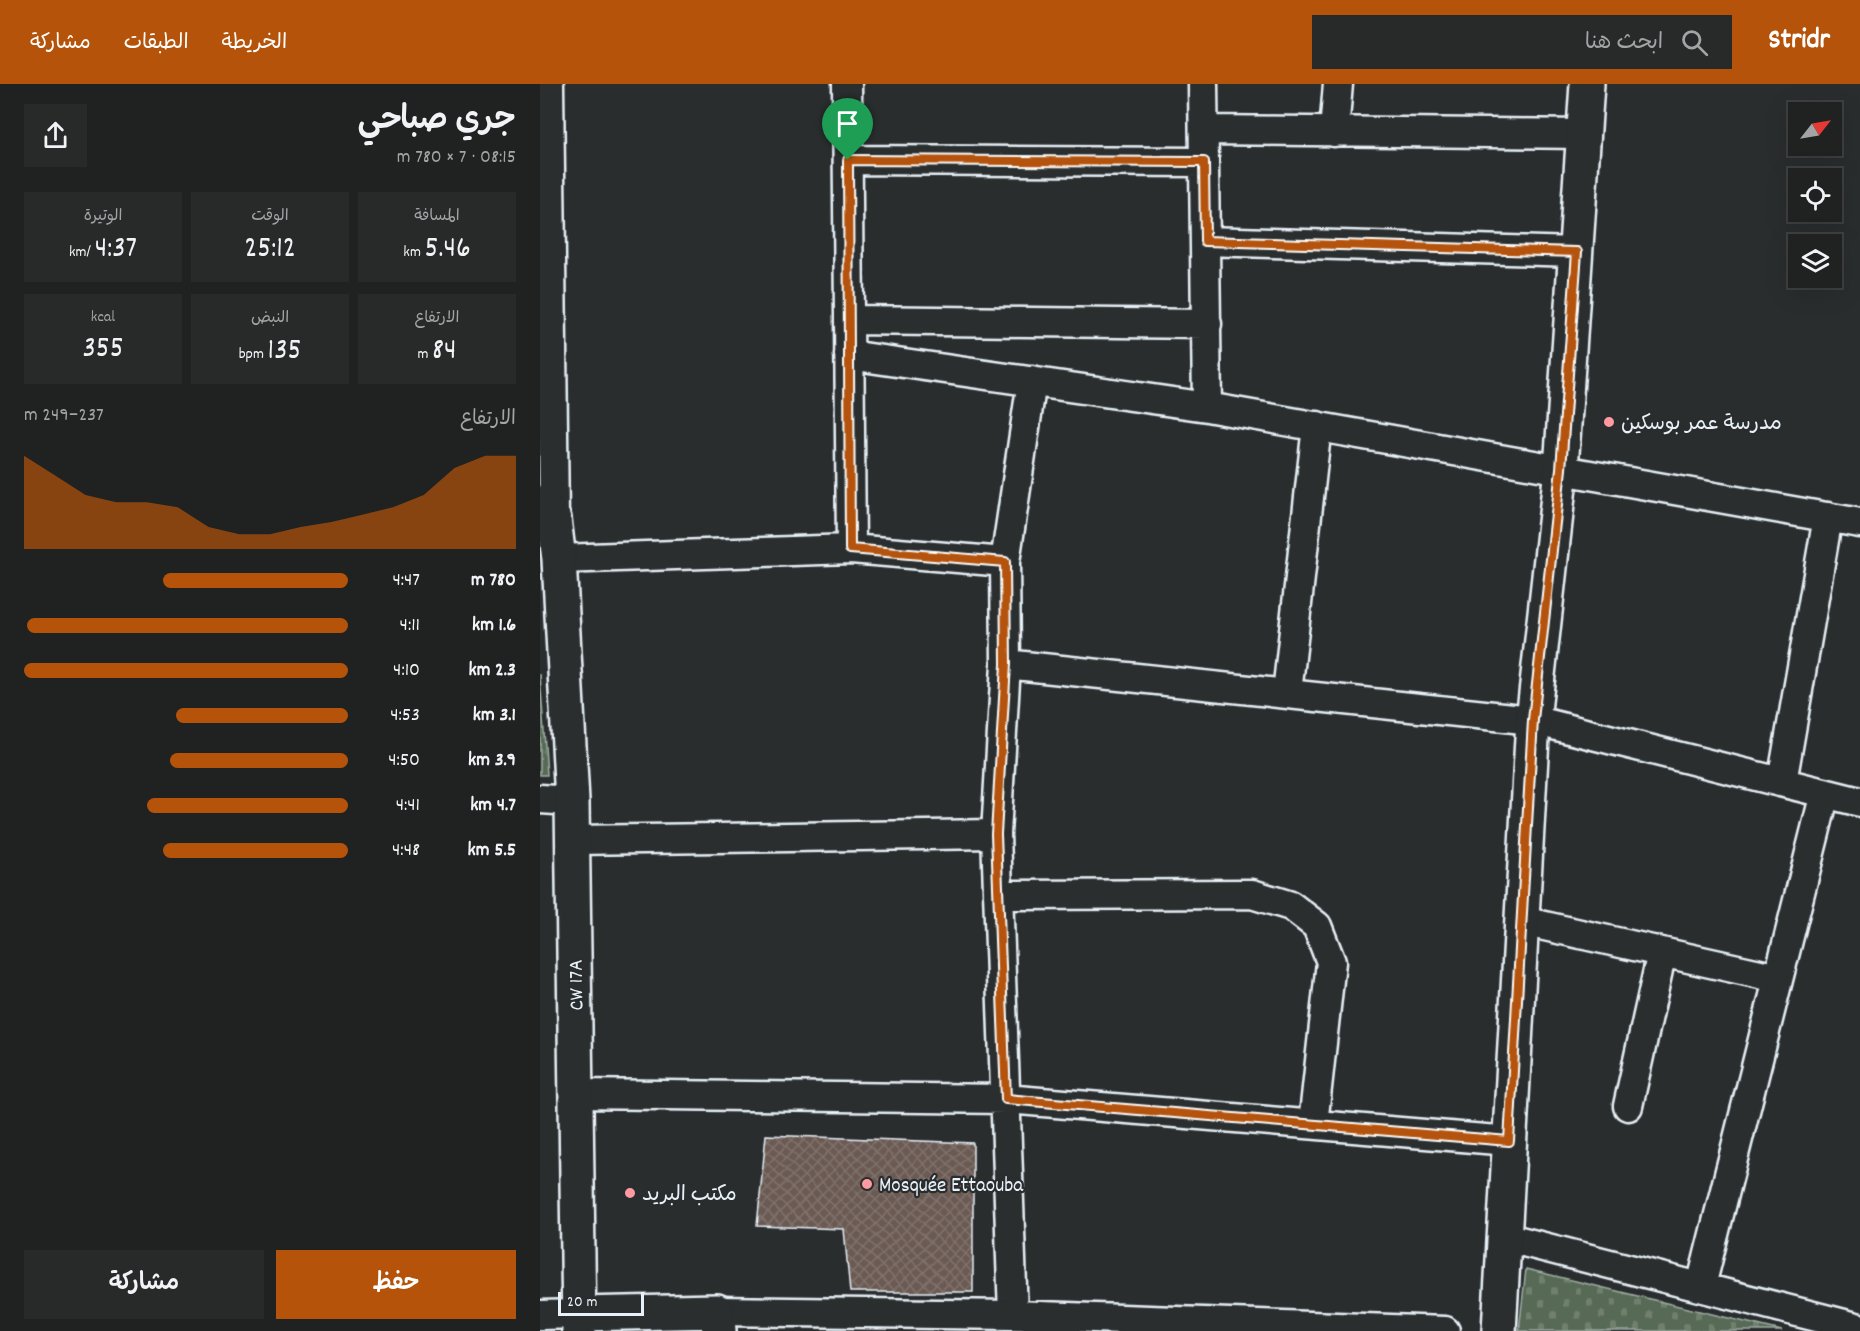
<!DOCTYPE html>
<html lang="ar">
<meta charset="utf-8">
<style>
body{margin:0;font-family:Dekko,"Playpen Sans Arabic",sans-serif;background:#282a2a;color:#f1f3f6;direction:rtl;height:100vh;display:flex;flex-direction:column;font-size:22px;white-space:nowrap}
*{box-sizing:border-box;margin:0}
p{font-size:20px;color:#a2a4a5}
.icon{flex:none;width:33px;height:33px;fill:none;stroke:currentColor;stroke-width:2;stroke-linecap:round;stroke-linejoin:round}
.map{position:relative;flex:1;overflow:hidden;direction:ltr}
.panel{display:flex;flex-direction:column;background:#202222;width:540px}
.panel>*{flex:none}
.needle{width:39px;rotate:59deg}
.controls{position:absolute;left:1248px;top:18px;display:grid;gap:12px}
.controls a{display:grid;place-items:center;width:54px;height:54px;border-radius:0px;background:#202222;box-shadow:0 6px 24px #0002,0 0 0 2px #3d3f40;font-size:30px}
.scale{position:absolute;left:18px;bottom:15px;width:86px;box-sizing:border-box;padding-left:6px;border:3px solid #e8f1f8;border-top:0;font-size:16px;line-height:21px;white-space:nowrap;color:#e8f1f8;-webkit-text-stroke:4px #2a2d2e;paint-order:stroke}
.pin{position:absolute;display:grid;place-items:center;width:51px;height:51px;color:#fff;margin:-62px -26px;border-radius:50% 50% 50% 0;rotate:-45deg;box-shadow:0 0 6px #0007}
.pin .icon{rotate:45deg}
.round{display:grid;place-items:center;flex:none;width:63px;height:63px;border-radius:0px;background:#282a2a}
.head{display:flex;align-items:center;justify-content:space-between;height:102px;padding:0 24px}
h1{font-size:33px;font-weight:600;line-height:45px}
.metrics{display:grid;grid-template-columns:repeat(3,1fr);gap:9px;height:102px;padding:6px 24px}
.metrics div{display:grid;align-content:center;border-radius:0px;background:#282a2a;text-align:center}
.metrics b{font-size:30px;font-weight:600}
.metrics small{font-size:16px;font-weight:400}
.metrics p{font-size:16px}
.chart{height:168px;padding:12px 24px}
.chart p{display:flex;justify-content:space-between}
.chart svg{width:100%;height:108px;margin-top:6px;fill:#b45309;opacity:.7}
.action{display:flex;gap:12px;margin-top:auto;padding:12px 24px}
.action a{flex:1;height:69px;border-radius:0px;background:#b45309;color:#fff;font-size:24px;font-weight:600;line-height:69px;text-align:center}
.action a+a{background:#282a2a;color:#f1f3f6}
ul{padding:0 24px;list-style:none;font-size:20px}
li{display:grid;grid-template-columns:96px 72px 1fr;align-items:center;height:45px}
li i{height:15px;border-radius:8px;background:#b45309}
header{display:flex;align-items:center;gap:36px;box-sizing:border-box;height:84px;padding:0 30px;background:#b45309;color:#fff}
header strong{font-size:28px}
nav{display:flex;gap:33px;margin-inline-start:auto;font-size:21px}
.search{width:420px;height:54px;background:#282a2a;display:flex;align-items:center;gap:15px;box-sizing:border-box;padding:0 21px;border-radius:0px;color:#a2a4a5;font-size:22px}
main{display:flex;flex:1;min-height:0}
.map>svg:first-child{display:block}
.cemetery{fill:url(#cemetery-stones);stroke:#a0aea6;stroke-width:1.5}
.park{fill:url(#park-tufts);stroke:#a0aea6;stroke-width:1.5}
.building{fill:url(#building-cross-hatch);stroke:#e8f1f8;stroke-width:1.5}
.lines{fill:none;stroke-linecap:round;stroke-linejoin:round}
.street-casing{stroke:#e8f1f8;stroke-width:33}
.secondary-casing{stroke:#e8f1f8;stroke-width:38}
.street{stroke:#2a2d2e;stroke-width:28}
.secondary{stroke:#2a2d2e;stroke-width:33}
.route-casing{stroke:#fff;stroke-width:12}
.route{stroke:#b45309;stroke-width:8}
.poi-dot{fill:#ff9aa2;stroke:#2a2d2e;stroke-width:2}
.labels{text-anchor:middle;stroke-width:4.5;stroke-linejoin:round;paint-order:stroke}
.poi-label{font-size:21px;fill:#e8f1f8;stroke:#2a2d2e;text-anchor:start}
.street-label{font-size:21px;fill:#e8f1f8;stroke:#2a2d2e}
</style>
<header>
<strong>Stridr</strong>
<div class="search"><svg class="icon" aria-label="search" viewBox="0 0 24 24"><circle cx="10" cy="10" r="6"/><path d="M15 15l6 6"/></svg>ابحث هنا</div>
<nav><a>الخريطة</a><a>الطبقات</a><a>مشاركة</a></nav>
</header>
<main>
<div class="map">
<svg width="1320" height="1247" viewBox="0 0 1320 1247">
<defs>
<pattern id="cemetery-stones" width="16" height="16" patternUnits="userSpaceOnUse" patternTransform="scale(1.5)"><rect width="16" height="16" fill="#576a54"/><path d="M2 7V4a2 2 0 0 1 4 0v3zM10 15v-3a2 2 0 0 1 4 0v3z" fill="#6f806d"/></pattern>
<pattern id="park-tufts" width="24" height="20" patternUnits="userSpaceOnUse" patternTransform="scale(1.5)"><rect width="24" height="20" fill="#576a54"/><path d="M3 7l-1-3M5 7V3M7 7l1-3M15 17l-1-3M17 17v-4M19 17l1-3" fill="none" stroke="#6f806d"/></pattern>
<pattern id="building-cross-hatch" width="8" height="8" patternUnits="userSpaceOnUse" patternTransform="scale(1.5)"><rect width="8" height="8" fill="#6b5a53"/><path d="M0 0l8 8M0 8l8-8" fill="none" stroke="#80726c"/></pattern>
</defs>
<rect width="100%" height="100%" fill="#2a2d2e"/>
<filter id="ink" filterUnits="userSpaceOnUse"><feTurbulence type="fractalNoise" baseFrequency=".0167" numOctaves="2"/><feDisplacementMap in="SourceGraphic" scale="12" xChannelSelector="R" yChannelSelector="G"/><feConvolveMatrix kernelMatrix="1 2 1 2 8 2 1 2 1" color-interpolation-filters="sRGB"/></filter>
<g filter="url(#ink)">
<path class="cemetery" d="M986 1185 1242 1247H979Z"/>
<path class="park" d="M0 590 7 691H0Z"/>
<path class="building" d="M226 1051 433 1059V1208H310L304 1145 217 1142Z"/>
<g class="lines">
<defs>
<path id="street" d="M307 0 311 465
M663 0 667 323
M664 46 1045 50
M794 48 798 0
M308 76 664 78
M665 157 1037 168
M309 236 667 240
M309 271 667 323 1320 439
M0 434 14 435 9 0
M19 475 311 465 465 478
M466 580 993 636 1320 718
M747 609 777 342
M1242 698 1288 433
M0 715 32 717
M33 756 456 750
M458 811 712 810 751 822 777 842 791 878 773 1040
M982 837 1238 894
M36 1010 466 1015 969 1057
M1088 1022 1122 868
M964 1153 1320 1244
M1161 1202 1285 709
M177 1227 473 1231 905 1247
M0 1231 39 1230
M473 1231 456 750 466 580 465 478 492 297"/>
<path id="secondary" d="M0 420 14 435 19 475 32 717 39 1247
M39 1230 177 1227 179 1247
M959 1247 993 636 1021 385 1047 0"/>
</defs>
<use href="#street" class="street-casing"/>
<use href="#secondary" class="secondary-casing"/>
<use href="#street" class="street"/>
<use href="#secondary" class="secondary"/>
</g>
</g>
<g class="lines" filter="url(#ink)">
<defs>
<path id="route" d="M308 76 664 78 665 157 1037 168 1021 385 993 636 969 1057 466 1015 456 750 466 580 465 478 310 465Z"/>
</defs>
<use href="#route" class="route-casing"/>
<use href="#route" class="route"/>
</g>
<g class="poi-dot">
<circle cx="1069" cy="338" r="6"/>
<circle cx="327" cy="1100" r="6"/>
<circle cx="90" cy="1109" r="6"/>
</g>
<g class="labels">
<g class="poi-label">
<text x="1081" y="345">مدرسة عمر بوسكين</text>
<text x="339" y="1107">Mosquée Ettaouba</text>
<text x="102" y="1116">مكتب البريد</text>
</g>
<g class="street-label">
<text transform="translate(35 901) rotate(-91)" y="7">CW 17A</text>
</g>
</g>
</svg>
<div class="controls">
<a><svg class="needle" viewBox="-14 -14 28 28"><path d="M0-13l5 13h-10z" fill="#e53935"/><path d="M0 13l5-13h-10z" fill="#a2a4a5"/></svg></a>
<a><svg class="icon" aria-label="locate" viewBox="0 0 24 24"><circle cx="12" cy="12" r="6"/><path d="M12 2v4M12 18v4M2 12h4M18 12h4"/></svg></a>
<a><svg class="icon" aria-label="layers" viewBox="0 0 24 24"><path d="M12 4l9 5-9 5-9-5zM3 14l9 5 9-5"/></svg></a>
</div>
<div class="scale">20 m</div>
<div class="pin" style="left:308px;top:76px;background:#1e9e55"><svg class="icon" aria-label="arrive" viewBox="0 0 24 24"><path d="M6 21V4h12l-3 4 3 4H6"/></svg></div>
</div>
<section class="panel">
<div class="head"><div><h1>جري صباحي</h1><p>08:15 · 7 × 780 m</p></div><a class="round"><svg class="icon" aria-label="share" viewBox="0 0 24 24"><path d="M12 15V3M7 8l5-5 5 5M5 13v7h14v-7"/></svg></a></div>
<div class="metrics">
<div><p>المسافة</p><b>5.46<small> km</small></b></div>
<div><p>الوقت</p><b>25:12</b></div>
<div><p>الوتيرة</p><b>4:37<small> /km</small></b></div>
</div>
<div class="metrics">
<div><p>الارتفاع</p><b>84<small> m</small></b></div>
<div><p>النبض</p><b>135<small> bpm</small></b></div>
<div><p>kcal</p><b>355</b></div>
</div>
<div class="chart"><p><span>الارتفاع</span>237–249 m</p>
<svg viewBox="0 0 160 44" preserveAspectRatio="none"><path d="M0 44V6L10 14L20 22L30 25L40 25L50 27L60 35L70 38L80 38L90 35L100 33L110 30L120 27L130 22L140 11L150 6L160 6V44z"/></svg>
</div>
<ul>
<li><b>780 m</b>4:47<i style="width:57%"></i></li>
<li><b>1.6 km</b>4:11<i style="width:99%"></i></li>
<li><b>2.3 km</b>4:10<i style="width:100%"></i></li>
<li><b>3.1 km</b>4:53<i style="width:53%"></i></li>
<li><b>3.9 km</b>4:50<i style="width:55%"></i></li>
<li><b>4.7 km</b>4:41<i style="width:62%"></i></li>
<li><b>5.5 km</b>4:48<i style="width:57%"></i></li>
</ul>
<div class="action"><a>حفظ</a><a>مشاركة</a></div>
</section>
</main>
